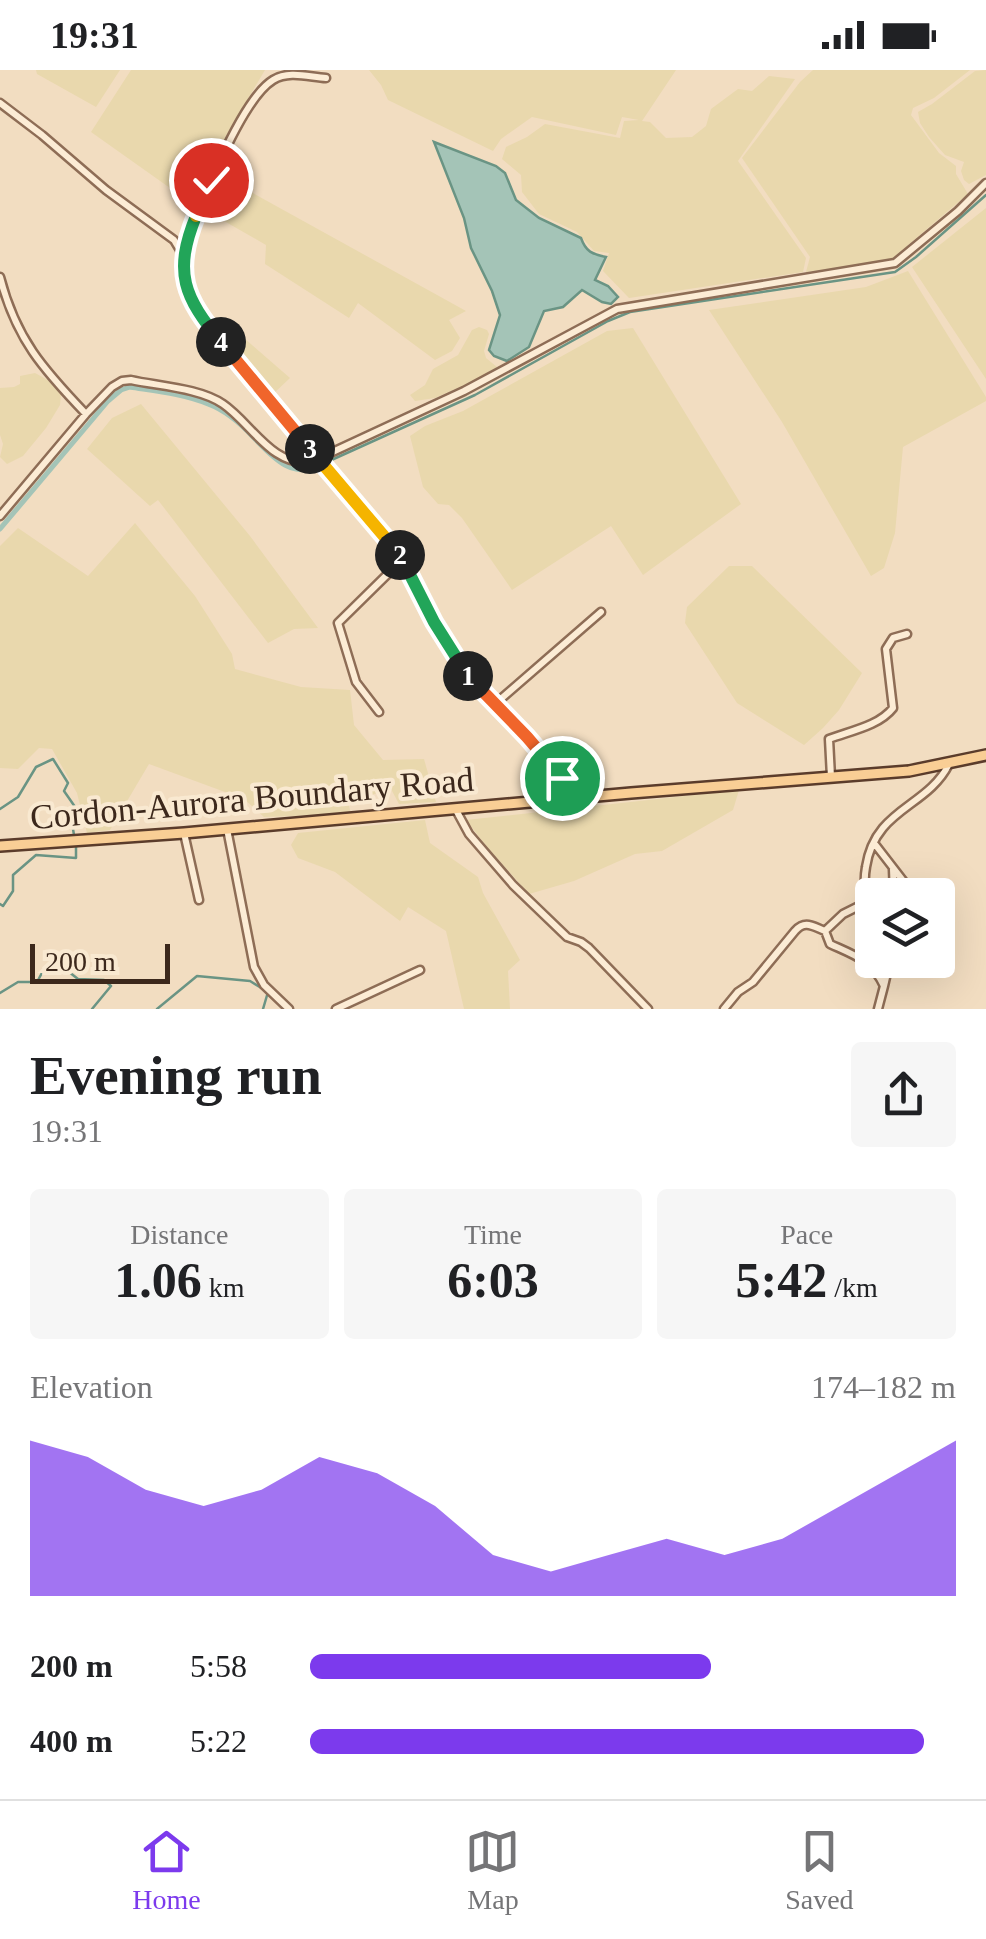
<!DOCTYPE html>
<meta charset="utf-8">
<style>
body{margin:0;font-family:Georgia,serif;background:#f6f6f6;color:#202124;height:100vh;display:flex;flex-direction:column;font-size:38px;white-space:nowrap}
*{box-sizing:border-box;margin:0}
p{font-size:32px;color:#757577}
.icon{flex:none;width:55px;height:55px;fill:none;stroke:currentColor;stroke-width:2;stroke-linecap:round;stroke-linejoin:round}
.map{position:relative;height:939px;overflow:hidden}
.drawer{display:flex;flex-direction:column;background:#fff;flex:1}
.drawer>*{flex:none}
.buttons{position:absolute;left:855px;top:808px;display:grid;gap:20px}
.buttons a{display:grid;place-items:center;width:100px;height:100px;border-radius:10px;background:#fff;box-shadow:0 10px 40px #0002;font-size:50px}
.scale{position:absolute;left:30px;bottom:25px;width:140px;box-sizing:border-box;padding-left:10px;border:5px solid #3c281c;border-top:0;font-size:28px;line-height:35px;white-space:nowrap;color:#3c281c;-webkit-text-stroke:8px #f9e9d1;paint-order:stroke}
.pin{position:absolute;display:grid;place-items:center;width:85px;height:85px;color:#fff;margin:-42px;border:5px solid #fff;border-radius:50%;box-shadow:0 2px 10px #0007}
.km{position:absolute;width:50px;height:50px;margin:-25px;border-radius:50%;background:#222;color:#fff;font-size:28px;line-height:50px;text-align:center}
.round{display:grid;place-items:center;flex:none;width:105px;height:105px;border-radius:10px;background:#f6f6f6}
.head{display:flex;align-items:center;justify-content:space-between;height:170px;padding:0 30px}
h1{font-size:55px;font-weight:700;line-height:75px}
.figures{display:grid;grid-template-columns:repeat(3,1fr);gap:15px;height:170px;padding:10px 30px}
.figures div{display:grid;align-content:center;border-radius:10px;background:#f6f6f6;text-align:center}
.figures b{font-size:50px;font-weight:700}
.figures small{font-size:28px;font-weight:400}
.figures p{font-size:28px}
.chart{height:280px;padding:20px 30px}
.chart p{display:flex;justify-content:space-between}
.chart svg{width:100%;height:180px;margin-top:10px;fill:#7c3aed;opacity:.7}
ul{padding:0 30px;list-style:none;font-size:32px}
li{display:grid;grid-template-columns:160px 120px 1fr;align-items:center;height:75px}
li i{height:25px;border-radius:12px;background:#7c3aed}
.status{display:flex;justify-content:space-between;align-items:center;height:70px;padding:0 50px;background:#fff;direction:ltr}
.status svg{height:28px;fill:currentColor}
.dock{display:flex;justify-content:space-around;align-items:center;height:140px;border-top:2px solid #e0e0e0;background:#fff;font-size:28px;color:#757577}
.dock a{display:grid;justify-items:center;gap:5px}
.dock .on{color:#7c3aed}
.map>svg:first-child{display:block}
.farmland{fill:#e9d8ad}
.water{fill:#a4c4b7;stroke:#6a9484;stroke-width:2.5}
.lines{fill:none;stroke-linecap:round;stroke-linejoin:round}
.stream{stroke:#6a9484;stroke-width:2.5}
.canal{stroke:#a4c4b7;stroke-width:5}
.minor-casing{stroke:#8e6d56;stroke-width:11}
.major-casing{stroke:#5b3c2b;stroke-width:14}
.minor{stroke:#fcecd5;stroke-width:6}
.major{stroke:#f9ce95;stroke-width:9}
.split-1-casing{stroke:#fff;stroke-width:20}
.split-2-casing{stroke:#fff;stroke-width:20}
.split-3-casing{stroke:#fff;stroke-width:20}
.split-4-casing{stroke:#fff;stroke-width:20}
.split-5-casing{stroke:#fff;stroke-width:20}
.split-6-casing{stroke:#fff;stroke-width:20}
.split-1{stroke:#f0652b;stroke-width:12}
.split-2{stroke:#22a559;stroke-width:12}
.split-3{stroke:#f5b400;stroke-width:12}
.split-4{stroke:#f0652b;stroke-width:12}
.split-5{stroke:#22a559;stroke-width:12}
.split-6{stroke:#f5b400;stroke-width:12}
.labels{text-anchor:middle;stroke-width:8;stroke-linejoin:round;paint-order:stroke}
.street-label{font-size:35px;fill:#3c281c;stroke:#f9e9d1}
</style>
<div class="status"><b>19:31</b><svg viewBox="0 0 49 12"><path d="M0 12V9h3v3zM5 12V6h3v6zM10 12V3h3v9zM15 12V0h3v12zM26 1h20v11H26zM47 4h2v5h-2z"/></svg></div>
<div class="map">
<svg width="986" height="939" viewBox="0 0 986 939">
<rect width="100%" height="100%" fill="#f2ddc1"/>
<path class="farmland" d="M36 0H120L96 37 37 4Z
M131 0H265L213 88 194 135 91 62Z
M369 0H676L642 51 650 52 666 68 692 67 706 56 711 39 738 19 752 21 769 6 795 9 738 91 806 188 803 202 629 228 603 201 609 183 594 181 577 162 539 144 522 122 521 105 502 89 506 77 527 67 545 54 620 68 624 51 639 50 622 47 616 65 532 47 501 69 493 81 388 30 381 15Z
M813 0H970L934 28 913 38 911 45 939 83 956 96V104L968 124 893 188 840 199 806 202 810 187 742 88 800 12Z
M986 0V105L969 114 964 110 961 101 964 92 945 85 929 67 920 53 918 42 932 34 975 1Z
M222 106 466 241 449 250 460 268 452 281 435 290 358 233 349 248 265 194 266 175 205 140Z
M986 138V309L912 197Z
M908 201 986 327V331L903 377 895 463 884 498 871 506 782 352 709 240 866 217Z
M479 257 487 260 489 264 484 281 486 288 497 297 472 312 435 328 415 331 410 325 425 315 433 299 458 285 472 260Z
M633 258 741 434 643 505 611 456 512 520 462 448 449 435 438 434 423 417 410 366 425 356 463 341 607 261Z
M244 268 290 308 272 325 244 293 238 281Z
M35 303 48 310 61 324 60 335 46 358 23 386 7 394 0 387 3 374 0 365V318L14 317 20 314V306Z
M141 334 250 466 318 558 294 559 268 573 158 430 150 436 87 379 112 348Z
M135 453 195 526 232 584 235 599 301 617 350 620 354 655 383 690 424 689 436 732 399 734 391 719 348 732 351 744 264 747 244 729 149 694 110 760 87 763 77 723 52 679 39 678 18 699 0 698V476L18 458 88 506Z
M729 496H752L862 603 839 640 823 658 804 675 737 633 685 553 687 537Z
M739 720 733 740 662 781 635 784 574 811 529 824 486 776 466 750Z
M425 750 430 773 478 807 483 823 520 890 508 901 510 939H464L446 861 408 837 400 851 335 802 298 788 291 775 298 763Z"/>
<path class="water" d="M434 72 496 96 505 103 516 130 539 148 581 168C586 182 592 184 606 187L595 210 608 216 618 227 611 234 602 232 582 220 563 237 544 241 529 277 507 291 494 286 489 280 500 245 492 221 471 178 464 148Z"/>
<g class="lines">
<path class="stream" d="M327 392 475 325 608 251 630 242 895 202 916 187 986 125
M0 739 18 727 36 697 53 689 68 713 64 721 80 744 73 759 74 765
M0 834 3 836 13 821V805L36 785 76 788V773
M0 923 18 912H37L43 901 55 891 78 909 104 910 111 916 92 939
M157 939 197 906 250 911 268 922 263 939"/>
<path class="canal" d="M0 459 108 331 121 320 130 317C155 321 184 324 208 334 224 340 241 354 253 367 272 386 290 409 320 396"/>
<defs>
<path id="minor" d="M0 33 42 65 106 120 174 170 180 180 190 227 202 248 259 320 395 476 433 552 463 601 554 700 564 712 571 728
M183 190C193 151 239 31 273 10 289 0 309 7 326 8
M0 207C16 269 43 299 86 344
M0 446 86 344 112 317 122 311 131 310C158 316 200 318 223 334 251 353 272 397 311 392L464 321 617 239 895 193 958 141 986 113
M495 634 601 542
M379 642 356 612 338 553 403 489
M831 707 829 669C850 661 879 656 893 638L886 579 893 568 907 564
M456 740 469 764 513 815 567 867 581 872 589 878 648 939
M227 759 254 897 264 915 289 939
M184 763 199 830
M874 773 908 817
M893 799 894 825
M825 861 843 844 863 834 867 828C864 817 864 808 866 797 875 738 927 738 949 694
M884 916 890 890
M336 939 420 900
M724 939 738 922 753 912 795 861C805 850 812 856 825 861L830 874C854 885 872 890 884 916L878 939"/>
<path id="major" d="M0 776 184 763 631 723 909 701 986 685"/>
</defs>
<use href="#minor" class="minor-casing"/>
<use href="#major" class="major-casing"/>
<use href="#minor" class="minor"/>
<use href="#major" class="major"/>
</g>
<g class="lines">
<defs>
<path id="split-1" d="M468 606 527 667 562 708"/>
<path id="split-2" d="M400 485 434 552 468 606"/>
<path id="split-3" d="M310 379 400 485"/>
<path id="split-4" d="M221 272 310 379"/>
<path id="split-5" d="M196 146C173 203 184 227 221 272"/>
<path id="split-6" d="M196 146 211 110"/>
</defs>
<use href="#split-1" class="split-1-casing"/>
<use href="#split-2" class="split-2-casing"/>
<use href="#split-3" class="split-3-casing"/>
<use href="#split-4" class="split-4-casing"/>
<use href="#split-5" class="split-5-casing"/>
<use href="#split-6" class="split-6-casing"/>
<use href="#split-1" class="split-1"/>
<use href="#split-2" class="split-2"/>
<use href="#split-3" class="split-3"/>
<use href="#split-4" class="split-4"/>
<use href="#split-5" class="split-5"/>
<use href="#split-6" class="split-6"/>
</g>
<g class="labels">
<g class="street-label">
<text transform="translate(252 728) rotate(-5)" y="12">Cordon-Aurora Boundary Road</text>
</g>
</g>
</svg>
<div class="buttons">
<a><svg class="icon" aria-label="layers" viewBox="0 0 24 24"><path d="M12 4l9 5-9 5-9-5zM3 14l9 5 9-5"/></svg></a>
</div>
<div class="scale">200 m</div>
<div class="pin" style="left:562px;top:708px;background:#1e9e55"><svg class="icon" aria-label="arrive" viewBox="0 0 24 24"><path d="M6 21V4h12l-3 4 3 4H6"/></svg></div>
<div class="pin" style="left:211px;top:110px;background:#d93025"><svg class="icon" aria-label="check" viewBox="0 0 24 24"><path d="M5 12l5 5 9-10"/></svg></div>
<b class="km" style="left:468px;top:606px">1</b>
<b class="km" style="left:400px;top:485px">2</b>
<b class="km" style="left:310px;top:379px">3</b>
<b class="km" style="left:221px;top:272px">4</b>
</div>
<section class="drawer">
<div class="head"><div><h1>Evening run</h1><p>19:31</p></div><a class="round"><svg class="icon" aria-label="share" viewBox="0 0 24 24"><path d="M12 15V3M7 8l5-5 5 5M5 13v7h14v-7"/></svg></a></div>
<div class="figures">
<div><p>Distance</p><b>1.06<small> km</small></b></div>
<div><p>Time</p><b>6:03</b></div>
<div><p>Pace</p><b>5:42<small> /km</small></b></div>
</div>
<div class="chart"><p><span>Elevation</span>174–182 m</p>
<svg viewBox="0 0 160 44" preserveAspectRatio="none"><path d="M0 44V6L10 10L20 18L30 22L40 18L50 10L60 14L70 22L80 34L90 38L100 34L110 30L120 34L130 30L140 22L150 14L160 6V44z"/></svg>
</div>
<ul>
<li><b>200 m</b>5:58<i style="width:62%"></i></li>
<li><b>400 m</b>5:22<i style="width:95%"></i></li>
</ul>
</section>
<nav class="dock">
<a class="on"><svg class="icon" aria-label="home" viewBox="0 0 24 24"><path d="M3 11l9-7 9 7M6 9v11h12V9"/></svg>Home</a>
<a><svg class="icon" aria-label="map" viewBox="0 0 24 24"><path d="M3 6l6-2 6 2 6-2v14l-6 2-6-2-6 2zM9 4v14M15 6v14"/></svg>Map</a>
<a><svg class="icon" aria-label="saved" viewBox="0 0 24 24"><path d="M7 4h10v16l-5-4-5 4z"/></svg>Saved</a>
</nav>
